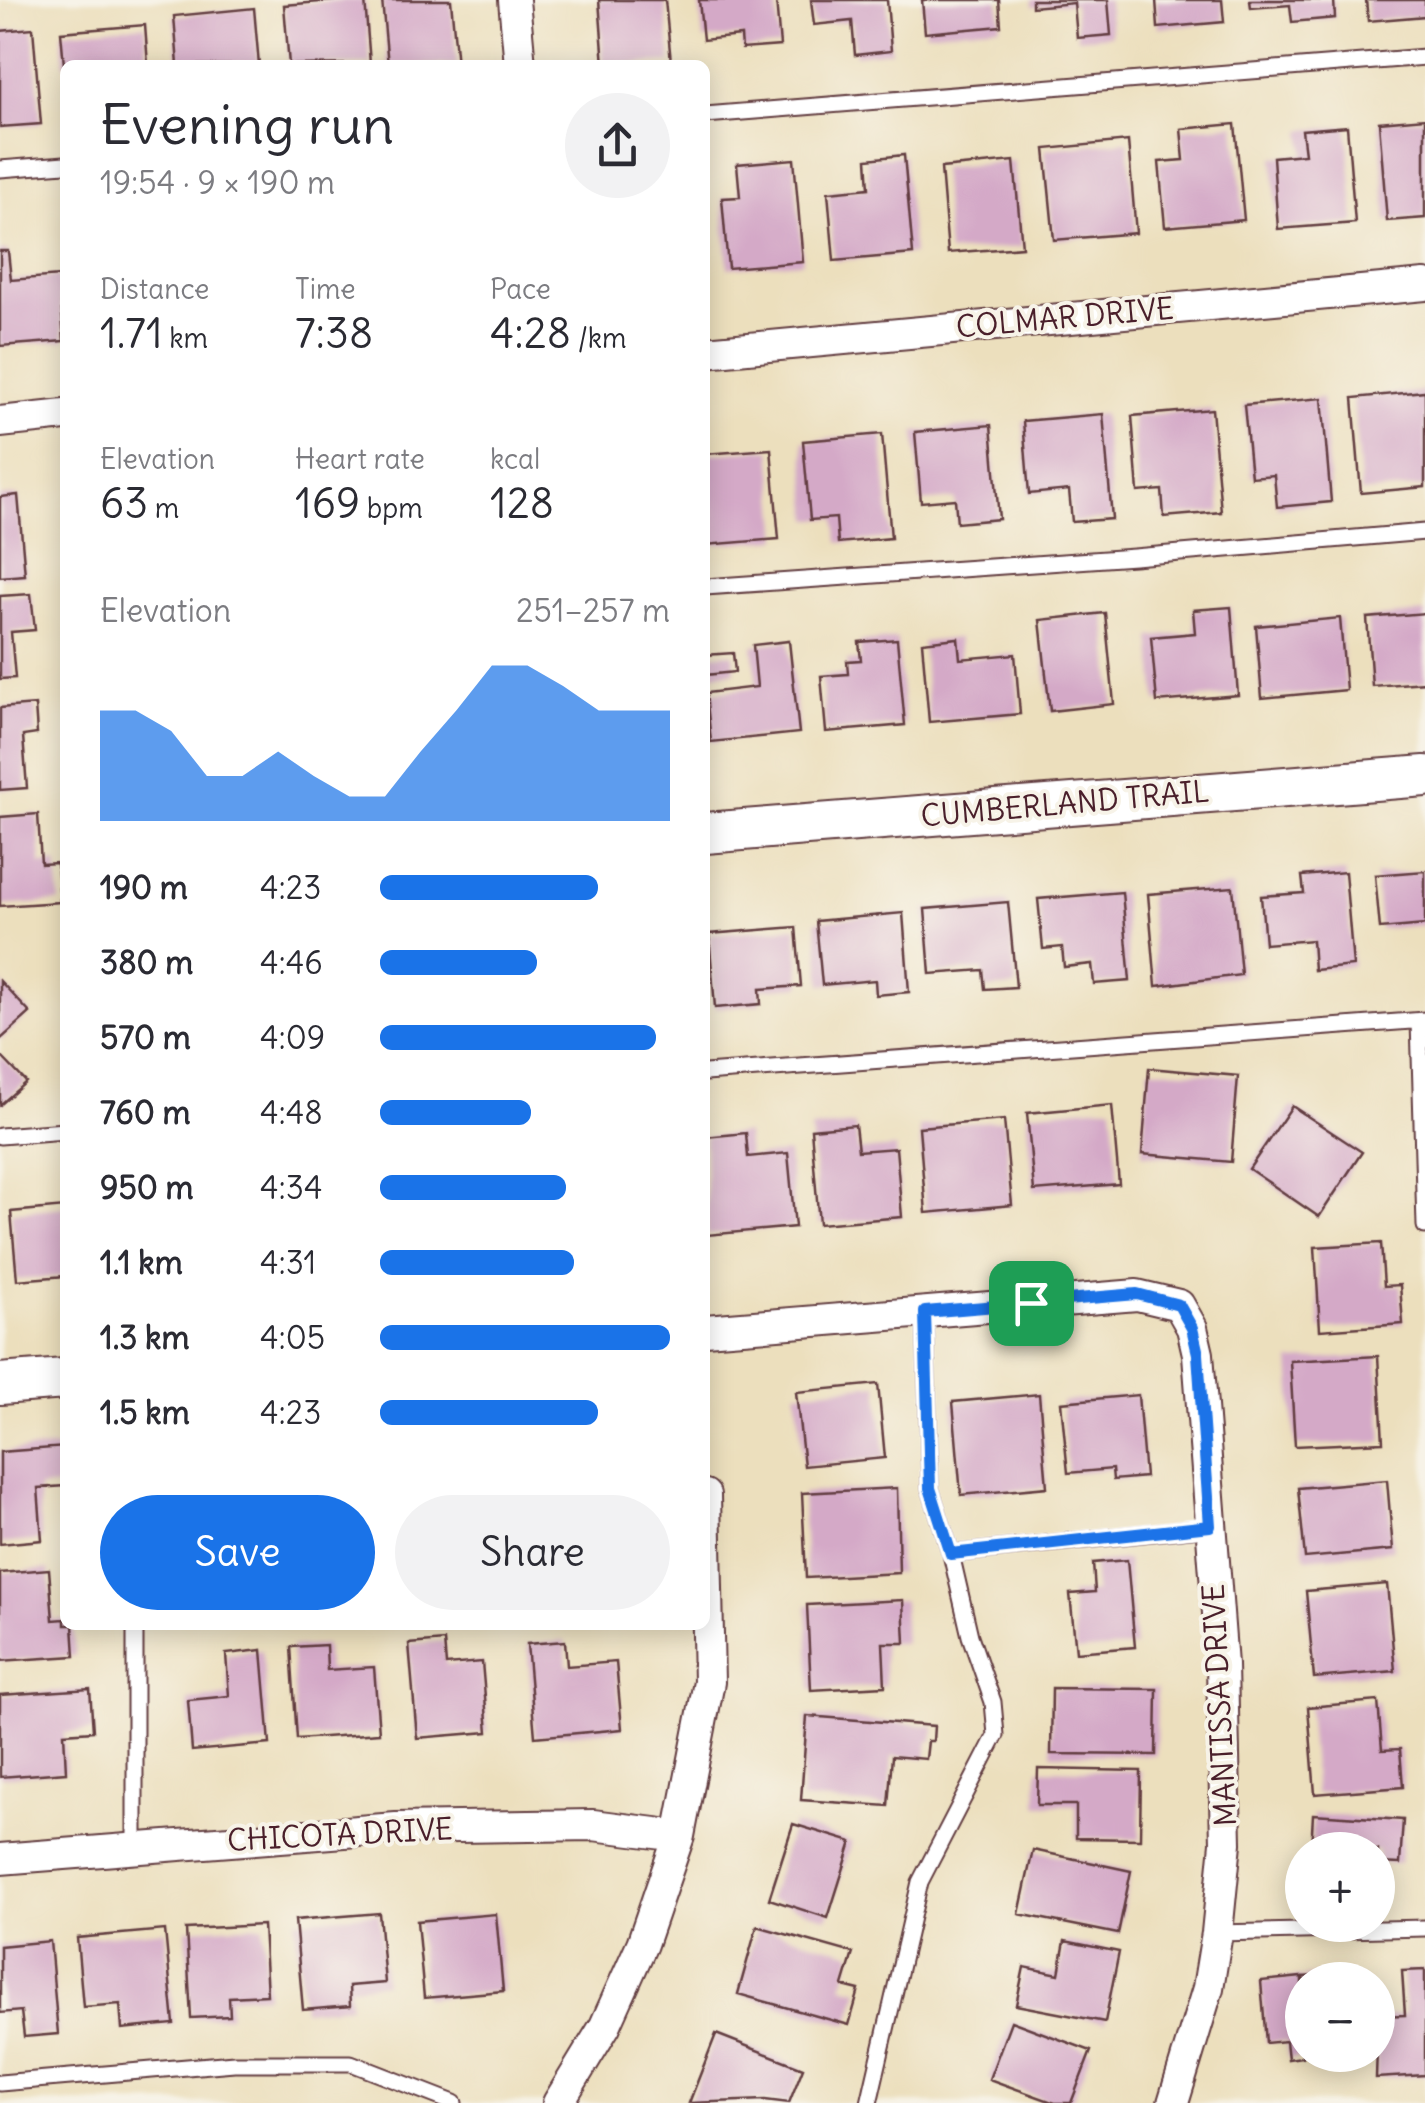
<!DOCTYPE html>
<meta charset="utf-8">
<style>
body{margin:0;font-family:Delius,sans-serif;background:#f2f2f3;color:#2b2b33;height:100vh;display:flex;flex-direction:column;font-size:38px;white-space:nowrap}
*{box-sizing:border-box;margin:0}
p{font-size:32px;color:#7c7c81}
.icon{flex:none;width:55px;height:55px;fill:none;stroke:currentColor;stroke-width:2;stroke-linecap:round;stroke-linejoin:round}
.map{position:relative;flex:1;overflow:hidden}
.side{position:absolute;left:60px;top:60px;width:650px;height:1570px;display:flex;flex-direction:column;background:#fff;border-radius:15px;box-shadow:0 5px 25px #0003}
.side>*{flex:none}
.controls{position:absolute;left:1285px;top:1832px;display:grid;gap:20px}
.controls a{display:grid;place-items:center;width:110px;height:110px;border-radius:50%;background:#fff;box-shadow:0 5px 25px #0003;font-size:50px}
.pin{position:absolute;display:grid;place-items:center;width:85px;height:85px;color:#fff;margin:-42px;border-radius:20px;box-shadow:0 5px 15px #0006}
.round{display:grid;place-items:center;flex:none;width:105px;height:105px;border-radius:52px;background:#f2f2f3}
.summary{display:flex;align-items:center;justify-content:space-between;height:170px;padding:0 40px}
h1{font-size:55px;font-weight:600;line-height:75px}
.metrics{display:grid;grid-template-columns:repeat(3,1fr);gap:15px;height:170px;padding:10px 40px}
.metrics div{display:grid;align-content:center}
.metrics b{font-size:42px;font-weight:600}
.metrics small{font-size:28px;font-weight:400}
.metrics p{font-size:28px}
.chart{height:280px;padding:20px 40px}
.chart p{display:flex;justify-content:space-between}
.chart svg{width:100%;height:180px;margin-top:10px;fill:#1a73e8;opacity:.7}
.button{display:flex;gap:20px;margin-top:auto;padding:20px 40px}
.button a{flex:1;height:115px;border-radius:60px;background:#1a73e8;color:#fff;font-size:40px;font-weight:600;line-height:115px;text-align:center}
.button a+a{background:#f2f2f3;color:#2b2b33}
ul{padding:0 40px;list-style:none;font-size:32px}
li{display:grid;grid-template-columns:160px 120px 1fr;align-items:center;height:75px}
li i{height:25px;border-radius:12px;background:#1a73e8}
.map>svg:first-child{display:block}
.building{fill:#d4a9c7}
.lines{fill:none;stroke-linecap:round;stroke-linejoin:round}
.lane-casing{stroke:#623c41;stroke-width:19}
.street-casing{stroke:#623c41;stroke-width:34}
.secondary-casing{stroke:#623c41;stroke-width:44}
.lane{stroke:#fff;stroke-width:15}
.street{stroke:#fff;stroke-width:30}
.secondary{stroke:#fff;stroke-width:40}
.route-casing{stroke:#fff;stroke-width:20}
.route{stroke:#1a73e8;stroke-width:12}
.labels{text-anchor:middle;stroke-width:8;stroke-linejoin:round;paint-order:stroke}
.street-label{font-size:30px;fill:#4a1f2b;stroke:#f7f3e8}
</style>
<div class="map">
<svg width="1425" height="2103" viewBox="0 0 1425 2103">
<rect width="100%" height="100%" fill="#f7f3e8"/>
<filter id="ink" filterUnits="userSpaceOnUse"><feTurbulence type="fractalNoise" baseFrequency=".01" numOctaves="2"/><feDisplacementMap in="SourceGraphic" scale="20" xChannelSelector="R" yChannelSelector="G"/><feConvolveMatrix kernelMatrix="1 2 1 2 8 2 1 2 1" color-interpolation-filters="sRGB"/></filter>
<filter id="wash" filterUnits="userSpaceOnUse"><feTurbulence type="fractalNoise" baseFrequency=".0048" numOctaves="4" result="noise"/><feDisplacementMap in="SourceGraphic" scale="40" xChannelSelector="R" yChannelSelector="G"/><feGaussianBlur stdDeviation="2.25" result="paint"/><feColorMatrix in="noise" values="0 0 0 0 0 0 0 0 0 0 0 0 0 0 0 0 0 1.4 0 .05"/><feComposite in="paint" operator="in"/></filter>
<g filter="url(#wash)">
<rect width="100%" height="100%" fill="#ecdfbd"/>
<g id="blocks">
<path class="building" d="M345 0H365L370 64 289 65 284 5Z
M382 0H451L457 65H388Z
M599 0H665L671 62 604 65Z
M699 0H776L780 46 742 49 741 36 703 40Z
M811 0H887L891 51 855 55 852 21 814 25Z
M922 0H999L1001 26 925 33Z
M1032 0H1108L1111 35 1077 38 1074 3 1032 7Z
M1156 0H1222L1224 22 1158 28Z
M1250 0H1334L1335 18 1292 22 1290 5 1251 8Z
M1366 0H1425V16L1368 21Z
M254 8 259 65H178L174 16Z
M145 25 148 65H64L61 32Z
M33 28 41 124 0 127V31Z
M1425 118V218L1387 221 1379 122Z
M1235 124 1244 220 1165 227 1159 162 1184 160 1181 129Z
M1347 126 1355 223 1278 229 1273 157 1305 154 1302 130Z
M1128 141 1136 233 1054 240 1045 149Z
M904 155 913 254 834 261 828 192 869 188 867 159Z
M794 159 803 262 728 268 722 198 740 197 737 164Z
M1014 161 1022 247 948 253 941 168Z
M0 251H8L11 280 59 276 64 341 0 346Z
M1425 391V487L1361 493 1353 398Z
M1322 398 1331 502 1277 507 1274 475 1251 477 1244 405Z
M1212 409 1221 512 1164 517 1162 490 1138 492 1132 416Z
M1103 414 1112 519 1072 522 1069 490 1029 494 1023 421Z
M991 425 999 519 957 523 955 499 921 502 915 432Z
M882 434 891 538 838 543 836 518 810 520 803 441Z
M771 449 779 539 705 545V454Z
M18 495 25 575 0 577V497Z
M31 594 35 630 11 632 15 678 0 679V596Z
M1231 607 1238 695 1157 702 1151 637 1195 633 1193 610Z
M1105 613 1114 704 1050 711 1040 620Z
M1425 613V682L1372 686 1367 618Z
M1340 618 1346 690 1262 698 1256 626Z
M958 638 960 659 1015 654 1020 714 929 722 922 642Z
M897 639 905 725 826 732 821 676 848 674 847 661 861 660 859 642Z
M789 641 799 733 711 742 706 693 757 687 753 645Z
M733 653 735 672 705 675V655Z
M35 705 37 734 23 736 27 788 0 790V708Z
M38 814 41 864 57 863 60 902 0 906V817Z
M1425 871V925L1380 929 1375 875Z
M1345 872 1353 966 1314 970 1312 940 1265 944 1261 896 1304 893 1302 876Z
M1233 887 1241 975 1156 986 1148 894Z
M1122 892 1130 981 1094 984 1092 964 1064 967 1062 947 1043 949 1038 899Z
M1008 902 1016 987 985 989 983 970 930 974 925 909Z
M903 913 909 992 876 995 875 980 822 985 816 921Z
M796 927 801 986 760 989 761 1004 715 1008 709 934Z
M0 981 30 1013 0 1040Z
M0 1055 26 1082 0 1105Z
M1149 1068 1238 1076 1231 1162 1142 1154Z
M1112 1105 1119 1184 1034 1191 1027 1113Z
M1292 1106 1362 1152 1319 1217 1249 1169Z
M1004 1120 1012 1205 926 1213 919 1127Z
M855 1125 858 1151 896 1148 902 1217 819 1224 811 1129Z
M746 1133 748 1157 788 1153 795 1227 707 1235 705 1137Z
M65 1207V1276L17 1280 11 1212Z
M1381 1243 1384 1286 1400 1285 1403 1324 1320 1330 1315 1247Z
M1378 1356 1383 1442 1295 1446 1290 1361Z
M878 1384 885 1458 804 1466 796 1392Z
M1039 1394 1047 1487 961 1495 953 1402Z
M1138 1395 1145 1477 1113 1480 1112 1469 1068 1473 1061 1402Z
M65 1447V1486L38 1488 42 1540 0 1544V1452Z
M1387 1480 1393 1550 1305 1558 1298 1488Z
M897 1488 899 1573 806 1578 802 1493Z
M1127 1560 1135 1647 1076 1652 1070 1594 1095 1592 1093 1563Z
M49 1569 53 1620 65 1619V1625H73L75 1656 0 1661V1573Z
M1387 1584 1395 1671 1314 1678 1306 1591Z
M903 1600 905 1643H883L885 1686 811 1690 807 1605Z
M444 1641 446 1665 482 1662 488 1732 417 1738 409 1644Z
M565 1641 567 1666 616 1662 622 1729 535 1737 527 1644Z
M326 1645 327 1670 374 1667 379 1733 297 1739 291 1647Z
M262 1650 270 1744 192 1751 188 1700 229 1696 226 1654Z
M1052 1688 1157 1689 1156 1755 1051 1754Z
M90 1689 93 1731 64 1733 66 1772 0 1777V1695Z
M1378 1701 1382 1750 1400 1749 1403 1787 1315 1794 1308 1707Z
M807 1716 934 1726 933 1741H928L926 1759 892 1756 888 1806 801 1800Z
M1038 1769 1141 1771 1140 1839 1076 1838V1805H1037Z
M1313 1814 1403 1820 1400 1864 1378 1863V1850H1311Z
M793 1824 852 1842 828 1918 769 1899Z
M1033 1850 1131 1871 1118 1934 1019 1914Z
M379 1913 385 1983 349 1986 350 2006 303 2010 295 1920Z
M496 1914 503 1991 424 1998 417 1921Z
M263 1925 267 1995 229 1997 230 2016 191 2018 186 1929Z
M757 1926 853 1953 843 1986 859 1990 849 2025 738 1994Z
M165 1930 174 2024 122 2029 120 2004 83 2007 77 1938Z
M50 1941 58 2034 24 2037 21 2011 0 2013V1946Z
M1065 1941 1119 1952 1105 2022 1016 2005 1024 1967 1059 1974Z
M1425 1970V2075L1376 2078 1378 2016 1405 2015 1402 1971Z
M1341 1974V1980H1303V1977Z
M1302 1977V2057L1288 2059 1286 2041 1266 2043 1261 1981Z
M1011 2021 1091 2051 1071 2103H1055L989 2079Z
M716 2034 803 2068 789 2103 765 2100 689 2103Z"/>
</g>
</g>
<g filter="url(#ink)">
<use href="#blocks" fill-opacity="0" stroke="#623c41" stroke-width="2.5"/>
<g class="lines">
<defs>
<path id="lane" d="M705 115 1425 57
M0 169 65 164
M705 587 1134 557 1425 532
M1419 1021 1425 1226
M705 1073 1425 1020
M0 1136 65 1131
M925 1312 930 1488 951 1554
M135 1625V1849
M1217 1933 1425 1928
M0 2083 234 2063H351L454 2103
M869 2103 920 1882 996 1735 993 1702 970 1636 951 1554 1209 1527"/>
<path id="street" d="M514 0 520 65
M705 352 1425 285
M0 422 65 415
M705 1330 1137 1295 1179 1305 1192 1328 1198 1354 1222 1665 1226 1843 1217 1933 1208 1988 1173 2103
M0 1859 396 1828 593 1825 679 1836
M558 2103 605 2026 642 1944 679 1836 709 1682 705 1495"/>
<path id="secondary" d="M705 833 1425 776
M0 1384 65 1379"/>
</defs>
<use href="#lane" class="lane-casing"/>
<use href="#street" class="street-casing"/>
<use href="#secondary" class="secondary-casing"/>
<use href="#lane" class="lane"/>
<use href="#street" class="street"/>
<use href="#secondary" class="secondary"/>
</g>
</g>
<g class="lines" filter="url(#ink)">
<defs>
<path id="route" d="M1137 1294 1179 1305 1192 1328 1198 1354 1210 1526 951 1554 930 1488 925 1312Z"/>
</defs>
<use href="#route" class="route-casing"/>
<use href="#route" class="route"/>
</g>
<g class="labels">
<g class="street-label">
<text transform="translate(1065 318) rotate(-5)" y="10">COLMAR DRIVE</text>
<text transform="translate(1065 804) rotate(-5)" y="10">CUMBERLAND TRAIL</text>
<text transform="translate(1220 1705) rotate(-93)" y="10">MANTISSA DRIVE</text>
<text transform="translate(340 1835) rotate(-3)" y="10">CHICOTA DRIVE</text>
</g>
</g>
</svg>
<div class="controls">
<a>+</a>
<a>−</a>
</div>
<div class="pin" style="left:1031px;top:1303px;background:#1e9e55"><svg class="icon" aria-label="arrive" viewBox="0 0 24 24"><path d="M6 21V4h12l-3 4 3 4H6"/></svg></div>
<section class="side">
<div class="summary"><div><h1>Evening run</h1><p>19:54 · 9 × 190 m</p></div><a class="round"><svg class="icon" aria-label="share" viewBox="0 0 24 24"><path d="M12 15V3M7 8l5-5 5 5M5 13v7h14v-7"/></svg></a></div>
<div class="metrics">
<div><p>Distance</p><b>1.71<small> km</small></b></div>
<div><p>Time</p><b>7:38</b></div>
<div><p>Pace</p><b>4:28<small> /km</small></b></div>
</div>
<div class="metrics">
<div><p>Elevation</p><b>63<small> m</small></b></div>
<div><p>Heart rate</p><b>169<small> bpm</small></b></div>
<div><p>kcal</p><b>128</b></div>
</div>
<div class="chart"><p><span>Elevation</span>251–257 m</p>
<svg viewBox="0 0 160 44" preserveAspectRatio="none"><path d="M0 44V17L10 17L20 22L30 33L40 33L50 27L60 33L70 38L80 38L90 27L100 17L110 6L120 6L130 11L140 17L150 17L160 17V44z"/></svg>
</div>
<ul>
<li><b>190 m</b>4:23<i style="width:75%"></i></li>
<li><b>380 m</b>4:46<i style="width:54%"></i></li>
<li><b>570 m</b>4:09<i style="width:95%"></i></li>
<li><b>760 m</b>4:48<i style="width:52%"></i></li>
<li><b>950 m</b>4:34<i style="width:64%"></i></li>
<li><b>1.1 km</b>4:31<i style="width:67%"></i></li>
<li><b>1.3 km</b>4:05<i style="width:100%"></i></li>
<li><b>1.5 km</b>4:23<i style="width:75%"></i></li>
</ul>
<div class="button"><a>Save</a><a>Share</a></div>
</section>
</div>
